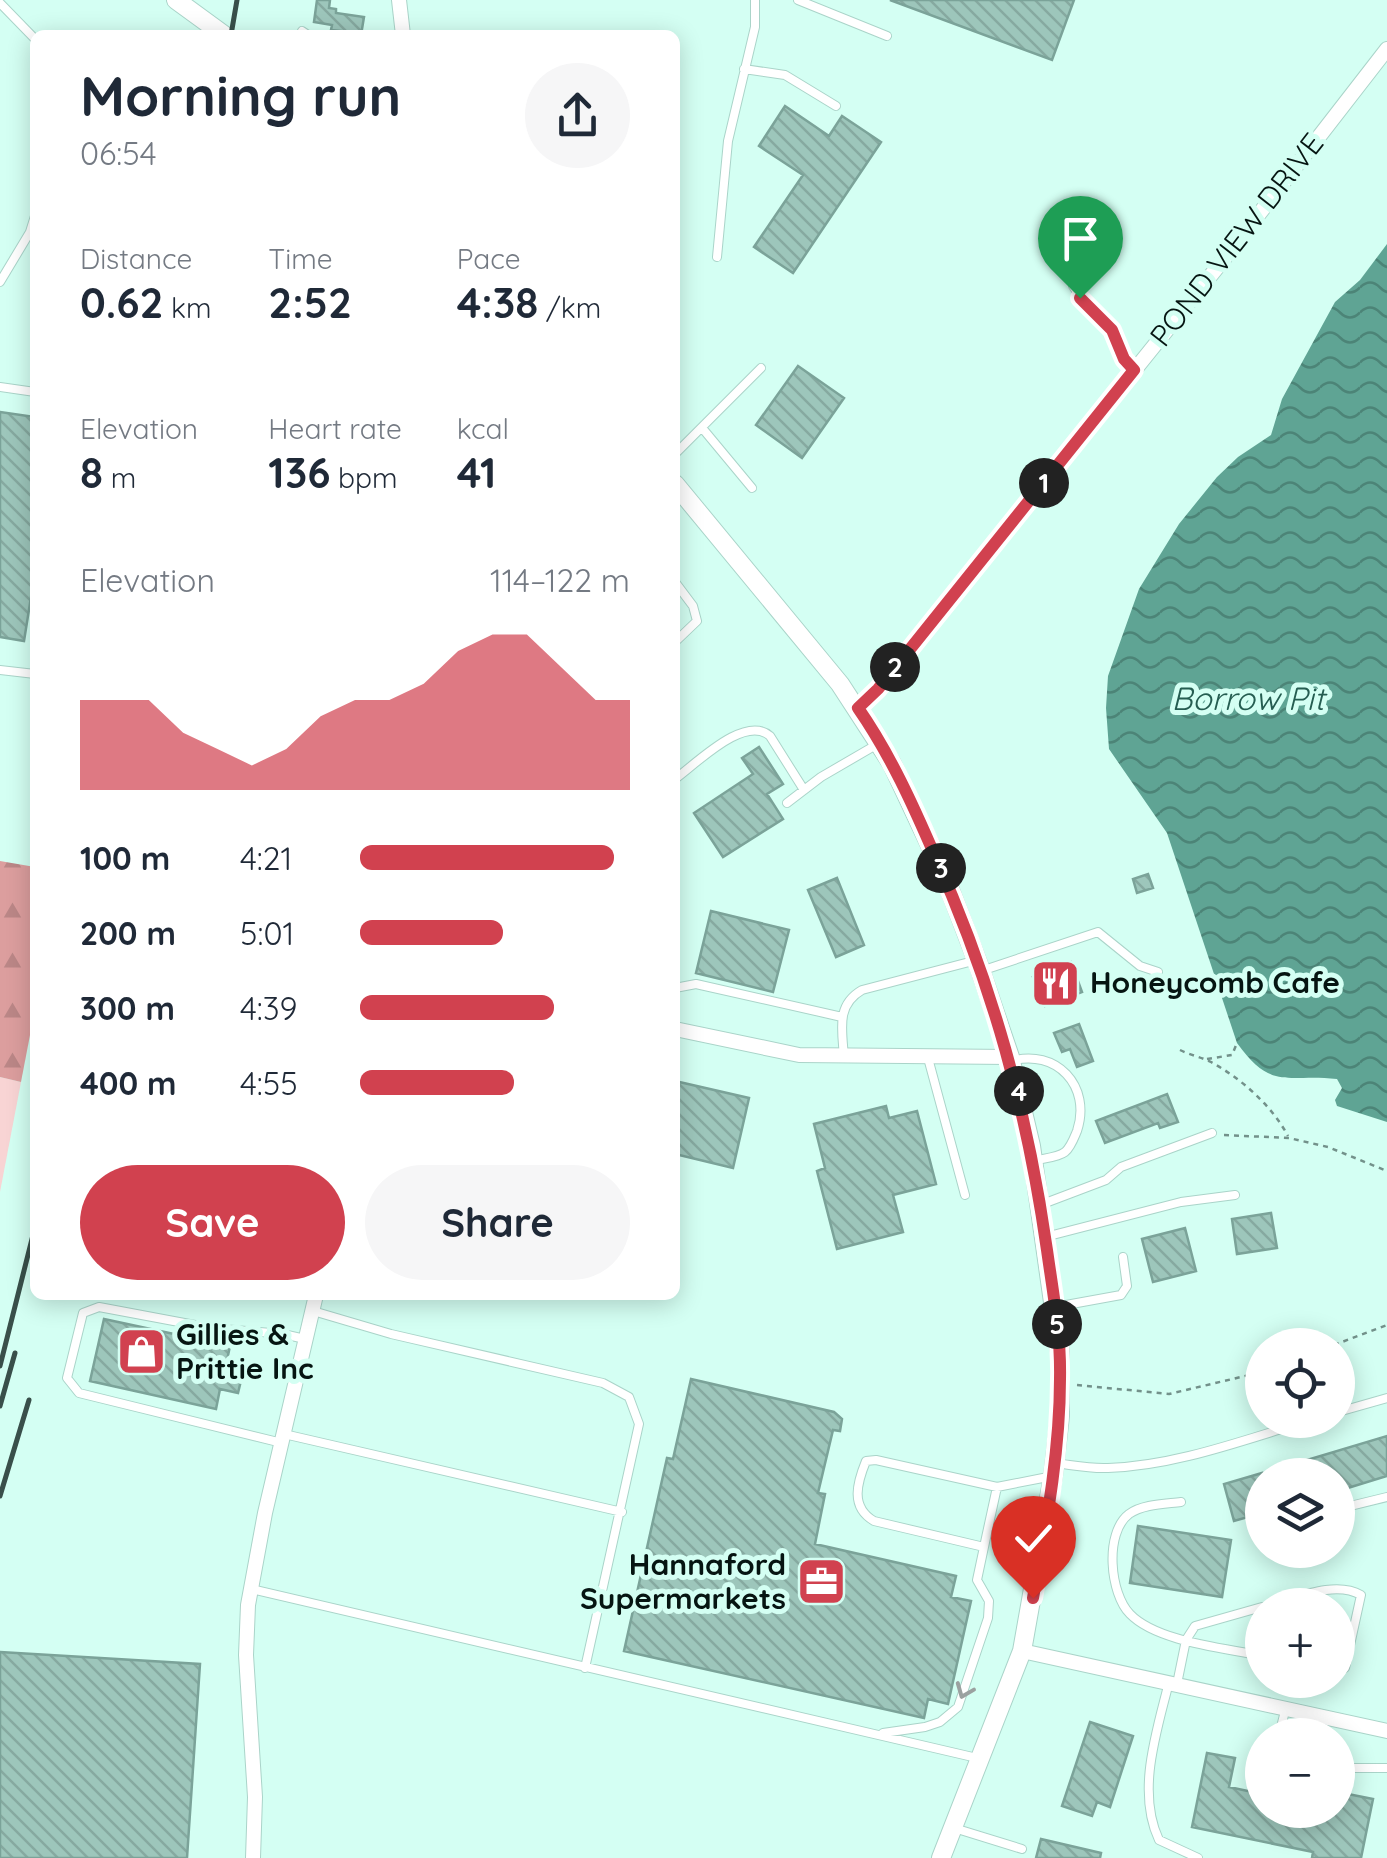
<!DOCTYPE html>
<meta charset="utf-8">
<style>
body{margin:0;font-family:Quicksand,sans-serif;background:#f6f6f7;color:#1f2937;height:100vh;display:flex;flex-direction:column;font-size:38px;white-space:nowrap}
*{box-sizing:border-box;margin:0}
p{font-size:32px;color:#747a83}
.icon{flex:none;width:55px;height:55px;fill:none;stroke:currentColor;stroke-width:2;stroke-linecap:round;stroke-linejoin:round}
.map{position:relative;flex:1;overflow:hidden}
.drawer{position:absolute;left:30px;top:30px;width:650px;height:1270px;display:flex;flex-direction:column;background:#fff;border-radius:15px;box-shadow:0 5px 25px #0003}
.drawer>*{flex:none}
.fabs{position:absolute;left:1245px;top:1328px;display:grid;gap:20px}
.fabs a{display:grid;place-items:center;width:110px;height:110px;border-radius:50%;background:#fff;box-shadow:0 5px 25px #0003;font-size:50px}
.pin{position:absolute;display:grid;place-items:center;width:85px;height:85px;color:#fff;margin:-102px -42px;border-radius:50% 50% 50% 0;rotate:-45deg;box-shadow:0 0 10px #0007}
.pin .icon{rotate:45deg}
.km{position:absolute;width:50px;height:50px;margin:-25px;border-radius:50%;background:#222;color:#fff;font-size:28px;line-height:50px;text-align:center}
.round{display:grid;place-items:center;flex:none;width:105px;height:105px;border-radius:52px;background:#f6f6f7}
.headline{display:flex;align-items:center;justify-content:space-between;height:170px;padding:0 50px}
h1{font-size:55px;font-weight:700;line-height:75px}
.metrics{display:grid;grid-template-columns:repeat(3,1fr);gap:15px;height:170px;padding:10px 50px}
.metrics div{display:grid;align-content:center}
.metrics b{font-size:42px;font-weight:700}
.metrics small{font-size:28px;font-weight:400}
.metrics p{font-size:28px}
.chart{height:280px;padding:20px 50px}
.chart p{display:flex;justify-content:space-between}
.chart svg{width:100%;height:180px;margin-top:10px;fill:#d1414f;opacity:.7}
.cta{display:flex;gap:20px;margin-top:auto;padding:20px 50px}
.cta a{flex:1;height:115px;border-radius:60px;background:#d1414f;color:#fff;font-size:40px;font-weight:700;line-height:115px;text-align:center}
.cta a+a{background:#f6f6f7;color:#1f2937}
ul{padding:0 50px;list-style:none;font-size:32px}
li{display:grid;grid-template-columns:160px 120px 1fr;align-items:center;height:75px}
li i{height:25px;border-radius:12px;background:#d1414f}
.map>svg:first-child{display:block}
.grass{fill:#f8d4d4}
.forest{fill:url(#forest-firs)}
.water{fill:url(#water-waves)}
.building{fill:url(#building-back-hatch);stroke:#7ba399;stroke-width:2.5}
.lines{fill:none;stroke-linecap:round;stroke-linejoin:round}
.service-casing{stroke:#aad4c9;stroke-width:10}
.minor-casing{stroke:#aad4c9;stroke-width:16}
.tertiary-casing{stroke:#aad4c9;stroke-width:20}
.path{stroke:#73918a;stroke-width:2.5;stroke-dasharray:5 5;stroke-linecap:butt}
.service{stroke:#fff;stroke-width:8}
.minor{stroke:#fff;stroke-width:14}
.tertiary{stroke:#fff;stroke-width:18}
.rail{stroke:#394f4a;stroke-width:5}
.oneway{stroke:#9ba1a0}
.route-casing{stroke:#fff;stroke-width:20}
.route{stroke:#d1414f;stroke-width:12}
.labels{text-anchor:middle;stroke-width:10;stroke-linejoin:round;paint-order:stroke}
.street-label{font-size:30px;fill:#061512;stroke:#d4fff3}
.poi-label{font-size:30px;font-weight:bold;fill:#061512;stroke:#d4fff3;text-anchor:start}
.water-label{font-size:32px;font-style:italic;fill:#255d51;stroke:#d4fff3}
</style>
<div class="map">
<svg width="1387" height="1858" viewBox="0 0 1387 1858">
<defs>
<pattern id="forest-firs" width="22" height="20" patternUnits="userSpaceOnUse" patternTransform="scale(2.5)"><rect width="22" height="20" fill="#dc9e9e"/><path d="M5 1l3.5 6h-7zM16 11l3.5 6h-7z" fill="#bb8787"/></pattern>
<pattern id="water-waves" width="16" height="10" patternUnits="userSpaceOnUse" patternTransform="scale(2.5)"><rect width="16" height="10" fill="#5fa494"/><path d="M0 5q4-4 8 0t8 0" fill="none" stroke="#4c8477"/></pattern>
<pattern id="building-back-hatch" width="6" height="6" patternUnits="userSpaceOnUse" patternTransform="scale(2.5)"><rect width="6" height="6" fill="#9dc6bb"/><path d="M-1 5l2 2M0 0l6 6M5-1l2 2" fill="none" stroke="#86a9a0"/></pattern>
</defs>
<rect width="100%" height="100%" fill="#d4fff3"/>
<path class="grass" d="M0 1077 21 1082 0 1192Z"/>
<path class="forest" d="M0 861 35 867V1009L21 1082 0 1077Z"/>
<path class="water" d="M1387 244V1122L1337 1106 1335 1100 1342 1088 1337 1079C1288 1073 1272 1092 1237 1043L1167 833 1109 749 1106 708 1108 676 1139 589 1179 524 1217 477 1238 457 1271 435 1282 399 1335 302 1360 280Z"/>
<path class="building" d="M317 0H330L329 8 336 9V13L364 17 361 35H341L342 31 331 30 332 25 314 22Z
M890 0H1074L1052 60Z
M785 106 829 136 842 116 881 142 793 273 754 247 803 175 759 146Z
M798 366 844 398 802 458 756 425Z
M0 412 35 417V572L24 641 0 637Z
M759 747 783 784 767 794 783 819 723 857 694 813 753 774 742 758Z
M1148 874 1153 888 1137 893 1133 879Z
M837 878 864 945 836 957 808 890Z
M711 911 789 930 773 992 696 973Z
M1071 962 1082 992 1045 1006 1033 977Z
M1079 1024 1093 1061 1077 1067 1070 1049 1062 1052 1054 1033Z
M675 1081 749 1098 733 1168 675 1154Z
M1167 1094 1178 1122 1160 1128 1158 1123 1105 1143 1096 1121Z
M886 1106 889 1118 917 1111 936 1184 893 1195 903 1232 837 1249 817 1171 825 1168 814 1124Z
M1271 1213 1277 1248 1237 1254 1232 1219Z
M1185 1228 1196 1271 1153 1282 1142 1239Z
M104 1319 230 1346 226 1365 244 1368 238 1393 220 1389 216 1409 90 1381Z
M691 1379 834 1412 842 1419 840 1431 833 1430 818 1493 825 1494 815 1544 956 1576 951 1597 971 1601 948 1704 928 1699 924 1718 624 1651 667 1458 673 1459Z
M1387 1436V1476L1338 1491V1475H1267V1472Z
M1262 1473V1513L1234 1521 1224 1484Z
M1138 1526 1231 1540 1222 1597 1130 1583Z
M0 1652 200 1664 187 1858H0Z
M1090 1722 1133 1736 1110 1807 1097 1802 1092 1816 1062 1806Z
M1207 1753 1235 1758 1229 1787 1262 1794V1810H1338V1792L1373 1799 1361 1858H1312L1313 1852 1192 1827Z
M1041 1839 1101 1853 1100 1858H1036Z"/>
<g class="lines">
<defs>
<path id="service" d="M798 0 887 36
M0 3 35 39
M302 31 308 35
M744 69 785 75 836 106
M717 257 728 141 755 27V0
M0 282 30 232 35 216
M1073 286C1083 303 1099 313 1110 328 1120 341 1121 358 1134 370
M0 387 35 392
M703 429 752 488
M675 454 761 368
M675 582 693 606 697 621 675 642
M0 670 35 674
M675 779C697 763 745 714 770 736L804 790
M787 803 821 777 876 745
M981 971 1098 932 1140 966 1158 972
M675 988 696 984 842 1017
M844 1057C842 1029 836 1005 862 990L977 960
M928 1058 965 1195
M1011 1061C1056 1048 1092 1086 1077 1131 1074 1138 1071 1147 1065 1152 1057 1158 1043 1158 1033 1161
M1040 1205 1106 1180 1121 1167 1212 1133
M1045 1237 1181 1202 1235 1195
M1055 1307 1121 1295 1127 1286 1123 1257
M313 1311 391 1334 603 1383 629 1397 639 1424 585 1668
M1338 1412 1387 1398
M284 1434 622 1512
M282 1443 79 1393 67 1378 83 1313 99 1307 211 1328 283 1334 305 1339
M1054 1463C1072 1465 1090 1469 1108 1468 1176 1466 1246 1439 1311 1420
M997 1487 984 1547 874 1521C850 1507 857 1483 866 1461L876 1460 997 1487 1053 1476
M1181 1502C1165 1504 1143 1504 1129 1514 1104 1533 1110 1594 1130 1614 1157 1642 1226 1648 1262 1656
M1338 1509 1387 1497
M251 1589 977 1758
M1270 1605C1297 1598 1335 1580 1361 1595L1345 1668 1338 1671
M1169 1682C1157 1731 1136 1791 1159 1840L1198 1858
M1177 1684 1186 1640 1195 1626 1262 1607
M883 1733 925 1727 940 1722 958 1707 988 1618 989 1601 977 1580 984 1547
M1279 1735 1286 1707
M1338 1768H1387
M954 1828 1022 1849"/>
<path id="minor" d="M399 0 403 35
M858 708 878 689 1228 254 1387 49
M675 1029 799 1055 1010 1057
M1022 1651 1387 1731
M253 1858 255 1797 246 1655 248 1605 265 1513 316 1295"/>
<path id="tertiary" d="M176 0 224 35
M675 484 840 684 892 764 945 877 979 966 1010 1057 1031 1146 1060 1352V1416L1053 1476 1022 1651 941 1858"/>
</defs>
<use href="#service" class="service-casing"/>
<use href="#minor" class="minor-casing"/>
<use href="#tertiary" class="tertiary-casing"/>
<path class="path" d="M1180 1050C1190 1055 1201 1057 1211 1062 1242 1079 1272 1106 1288 1136
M1207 1059 1232 1055 1237 1043
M1224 1135 1289 1138 1328 1147 1387 1171
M1334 1345 1387 1325
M1077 1385 1169 1394 1262 1372"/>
<use href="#service" class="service"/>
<use href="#minor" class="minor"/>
<use href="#tertiary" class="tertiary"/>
<path class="rail" d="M231 35 237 0
M0 1366 35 1227
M0 1406 15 1353
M0 1496 29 1400"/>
</g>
<defs><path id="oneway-chevron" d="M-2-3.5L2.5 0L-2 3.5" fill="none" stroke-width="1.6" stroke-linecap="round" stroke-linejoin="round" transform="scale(2.5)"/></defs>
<use class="oneway" href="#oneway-chevron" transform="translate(964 1691) rotate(112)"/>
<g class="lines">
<defs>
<path id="route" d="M1033 1598C1046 1525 1060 1452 1060 1379 1061 1335 1053 1293 1047 1250 1027 1110 993 986 935 856 913 805 890 754 858 708L878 689 1134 370 1124 359 1112 330 1080 298"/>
</defs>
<use href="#route" class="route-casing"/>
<use href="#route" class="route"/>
</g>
<defs>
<symbol id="restaurant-square" viewBox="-11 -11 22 22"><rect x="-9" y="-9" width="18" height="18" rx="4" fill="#d1414f" stroke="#d4fff3"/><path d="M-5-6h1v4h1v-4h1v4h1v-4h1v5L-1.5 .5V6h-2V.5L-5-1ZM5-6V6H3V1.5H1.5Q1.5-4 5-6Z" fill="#fff"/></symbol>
<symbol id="shop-square" viewBox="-11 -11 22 22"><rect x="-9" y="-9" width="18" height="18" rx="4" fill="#d1414f" stroke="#d4fff3"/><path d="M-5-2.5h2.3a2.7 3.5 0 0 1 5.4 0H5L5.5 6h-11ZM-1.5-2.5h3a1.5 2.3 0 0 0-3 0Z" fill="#fff"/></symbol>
<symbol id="office-square" viewBox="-11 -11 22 22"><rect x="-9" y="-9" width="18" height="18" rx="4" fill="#d1414f" stroke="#d4fff3"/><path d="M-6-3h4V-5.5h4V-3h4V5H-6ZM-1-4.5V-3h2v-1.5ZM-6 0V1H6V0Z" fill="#fff"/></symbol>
</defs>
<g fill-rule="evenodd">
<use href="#restaurant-square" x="1028" y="956" width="55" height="55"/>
<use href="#shop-square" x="114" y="1324" width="55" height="55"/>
<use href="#office-square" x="794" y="1554" width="55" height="55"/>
</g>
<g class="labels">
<g class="street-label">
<text transform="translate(1237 240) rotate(-52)" y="10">POND VIEW DRIVE</text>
</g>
<g class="poi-label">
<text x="1090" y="993">Honeycomb Cafe</text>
<text x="176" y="1345">Gillies &amp;<tspan x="176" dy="34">Prittie Inc</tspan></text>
<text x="786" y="1575" text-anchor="end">Hannaford<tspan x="786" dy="34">Supermarkets</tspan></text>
</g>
<g class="water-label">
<text x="1248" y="710">Borrow Pit</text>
</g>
</g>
</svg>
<div class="fabs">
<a><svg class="icon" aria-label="locate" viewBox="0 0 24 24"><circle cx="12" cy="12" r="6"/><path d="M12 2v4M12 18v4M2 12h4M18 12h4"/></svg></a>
<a><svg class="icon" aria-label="layers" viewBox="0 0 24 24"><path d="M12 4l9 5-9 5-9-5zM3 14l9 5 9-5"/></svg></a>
<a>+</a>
<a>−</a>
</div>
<div class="pin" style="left:1080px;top:298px;background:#1e9e55"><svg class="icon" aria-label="arrive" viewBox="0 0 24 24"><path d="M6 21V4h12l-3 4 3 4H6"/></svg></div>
<div class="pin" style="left:1033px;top:1598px;background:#d93025"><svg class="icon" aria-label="check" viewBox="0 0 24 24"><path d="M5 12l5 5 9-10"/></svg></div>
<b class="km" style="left:1044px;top:483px">1</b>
<b class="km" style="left:895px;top:667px">2</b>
<b class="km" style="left:941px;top:868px">3</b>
<b class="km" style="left:1019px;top:1091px">4</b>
<b class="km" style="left:1057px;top:1324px">5</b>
<section class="drawer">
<div class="headline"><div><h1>Morning run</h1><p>06:54</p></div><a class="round"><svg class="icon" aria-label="share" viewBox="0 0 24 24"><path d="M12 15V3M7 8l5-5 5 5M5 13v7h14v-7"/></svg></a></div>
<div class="metrics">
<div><p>Distance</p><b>0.62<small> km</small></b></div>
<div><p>Time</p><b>2:52</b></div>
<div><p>Pace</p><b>4:38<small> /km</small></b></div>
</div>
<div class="metrics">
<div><p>Elevation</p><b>8<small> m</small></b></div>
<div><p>Heart rate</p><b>136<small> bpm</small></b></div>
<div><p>kcal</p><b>41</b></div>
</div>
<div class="chart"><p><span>Elevation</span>114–122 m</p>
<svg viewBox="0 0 160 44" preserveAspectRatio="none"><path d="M0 44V22L10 22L20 22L30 30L40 34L50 38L60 34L70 26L80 22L90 22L100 18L110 10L120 6L130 6L140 14L150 22L160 22V44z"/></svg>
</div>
<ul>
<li><b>100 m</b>4:21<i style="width:94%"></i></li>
<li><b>200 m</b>5:01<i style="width:53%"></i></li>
<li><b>300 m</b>4:39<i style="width:72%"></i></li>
<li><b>400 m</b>4:55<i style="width:57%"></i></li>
</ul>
<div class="cta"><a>Save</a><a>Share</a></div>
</section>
</div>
